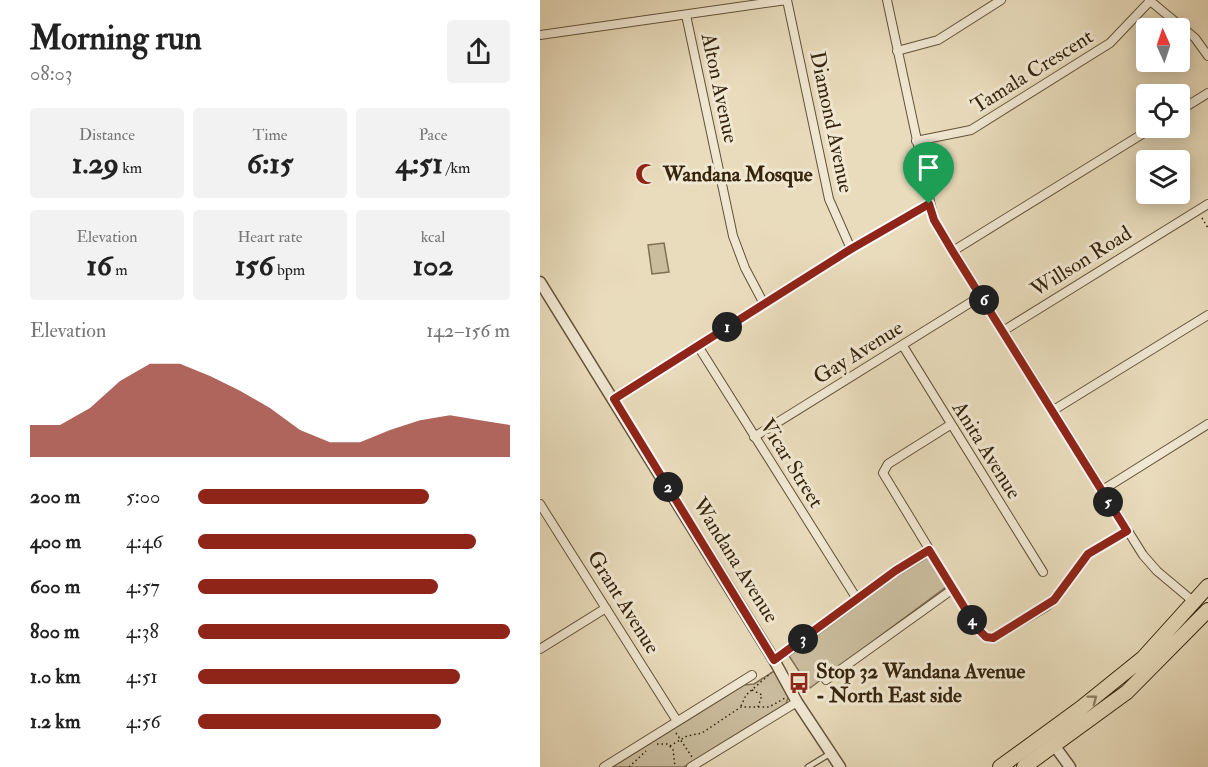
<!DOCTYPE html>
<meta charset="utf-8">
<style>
body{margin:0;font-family:"IM FELL Double Pica",serif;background:#f2f2f2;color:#222;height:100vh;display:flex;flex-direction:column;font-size:22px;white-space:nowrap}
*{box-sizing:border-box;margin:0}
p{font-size:20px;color:#767676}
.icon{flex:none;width:33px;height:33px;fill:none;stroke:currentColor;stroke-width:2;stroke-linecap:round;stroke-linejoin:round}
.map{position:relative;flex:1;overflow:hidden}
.sheet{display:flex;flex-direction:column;background:#fff;width:540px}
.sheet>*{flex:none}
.needle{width:39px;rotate:357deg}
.tools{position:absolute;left:596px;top:18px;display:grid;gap:12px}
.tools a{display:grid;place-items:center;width:54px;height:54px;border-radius:6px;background:#fff;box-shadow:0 3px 15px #0003;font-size:30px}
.pin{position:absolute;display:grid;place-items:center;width:51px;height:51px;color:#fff;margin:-62px -26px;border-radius:50% 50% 50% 0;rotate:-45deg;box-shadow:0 0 6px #0007}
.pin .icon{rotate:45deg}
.km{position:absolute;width:30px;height:30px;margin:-15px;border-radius:50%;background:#222;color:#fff;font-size:16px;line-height:30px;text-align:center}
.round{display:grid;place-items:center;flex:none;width:63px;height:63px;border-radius:6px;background:#f2f2f2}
.summary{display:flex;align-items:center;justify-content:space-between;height:102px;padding:0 30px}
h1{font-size:33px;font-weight:800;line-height:45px}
.stats{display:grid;grid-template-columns:repeat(3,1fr);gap:9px;height:102px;padding:6px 30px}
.stats div{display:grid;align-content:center;border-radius:6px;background:#f2f2f2;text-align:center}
.stats b{font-size:30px;font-weight:800}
.stats small{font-size:16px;font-weight:400}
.stats p{font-size:16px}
.chart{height:168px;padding:12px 30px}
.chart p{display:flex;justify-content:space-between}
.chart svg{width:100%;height:108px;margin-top:6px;fill:#8f2418;opacity:.7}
ul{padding:0 30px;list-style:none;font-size:20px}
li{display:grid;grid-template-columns:96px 72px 1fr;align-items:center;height:45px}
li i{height:15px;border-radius:8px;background:#8f2418}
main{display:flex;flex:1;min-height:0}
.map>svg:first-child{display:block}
.green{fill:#cabd9e;stroke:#7f7055;stroke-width:1.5}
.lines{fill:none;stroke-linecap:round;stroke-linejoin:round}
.service-casing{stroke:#615238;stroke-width:7}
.minor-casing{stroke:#615238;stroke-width:10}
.tertiary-casing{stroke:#615238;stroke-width:13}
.trunk-casing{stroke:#34240c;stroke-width:16}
.path{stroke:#34240c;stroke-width:1.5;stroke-dasharray:1.5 3;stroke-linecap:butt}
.service{stroke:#f1e8d3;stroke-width:4.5}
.minor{stroke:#f1e8d3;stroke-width:8}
.tertiary{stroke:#f1e8d3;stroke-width:10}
.trunk{stroke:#e9dcbc;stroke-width:14}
.oneway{stroke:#8e8064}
.route-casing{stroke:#fff;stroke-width:12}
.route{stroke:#8f2418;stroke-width:8}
.labels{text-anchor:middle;stroke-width:6;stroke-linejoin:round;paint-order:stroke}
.street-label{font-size:21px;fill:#34240c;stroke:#f1e8d3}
.poi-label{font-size:21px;font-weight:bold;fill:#34240c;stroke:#f1e8d3;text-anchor:start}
</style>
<main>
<section class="sheet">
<div class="summary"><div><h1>Morning run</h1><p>08:03</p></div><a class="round"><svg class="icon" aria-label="share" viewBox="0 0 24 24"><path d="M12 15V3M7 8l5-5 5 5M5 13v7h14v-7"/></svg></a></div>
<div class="stats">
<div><p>Distance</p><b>1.29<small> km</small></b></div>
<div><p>Time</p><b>6:15</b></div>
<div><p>Pace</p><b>4:51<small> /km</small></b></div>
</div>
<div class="stats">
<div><p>Elevation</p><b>16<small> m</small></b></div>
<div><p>Heart rate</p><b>156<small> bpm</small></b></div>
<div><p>kcal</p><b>102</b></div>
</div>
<div class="chart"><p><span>Elevation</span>142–156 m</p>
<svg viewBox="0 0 160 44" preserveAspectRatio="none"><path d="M0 44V31L10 31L20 24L30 13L40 6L50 6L60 11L70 17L80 24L90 33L100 38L110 38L120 33L130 29L140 27L150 29L160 31V44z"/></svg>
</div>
<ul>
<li><b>200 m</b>5:00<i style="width:74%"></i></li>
<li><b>400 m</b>4:46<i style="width:89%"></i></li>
<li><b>600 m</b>4:57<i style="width:77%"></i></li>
<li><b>800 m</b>4:38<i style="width:100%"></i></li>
<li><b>1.0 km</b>4:51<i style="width:84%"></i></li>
<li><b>1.2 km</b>4:56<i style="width:78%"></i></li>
</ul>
</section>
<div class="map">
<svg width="668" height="767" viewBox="0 0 668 767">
<rect width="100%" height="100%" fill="#e9dcbc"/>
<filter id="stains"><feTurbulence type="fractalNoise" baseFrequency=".00333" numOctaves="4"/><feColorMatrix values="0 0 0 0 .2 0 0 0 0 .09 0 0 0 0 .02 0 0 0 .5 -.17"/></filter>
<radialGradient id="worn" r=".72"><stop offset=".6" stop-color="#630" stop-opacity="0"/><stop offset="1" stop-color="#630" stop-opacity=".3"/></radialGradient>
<path class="green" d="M124 243 129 272 112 274 108 245Z
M388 557 406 587 270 688 249 656 357 576Z
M234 671 249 695 246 704 144 767H72L204 685 214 684Z"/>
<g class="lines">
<defs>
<path id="service" d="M268 767 291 753"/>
<path id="minor" d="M247 0 289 199 311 249
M347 0 394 220 603 555 617 571 654 602
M609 0 655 38 668 56
M146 15 193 236 205 268 224 304
M0 35 247 0
M357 51 398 40 461 0
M639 111 668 93
M376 141 431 130 570 43 610 1
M413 251 612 128
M463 331 668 204
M158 346 317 599
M363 346 503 572
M74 399 311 249 389 204
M512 411 668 315
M410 425 348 464 343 473 437 628 446 637 453 638 506 607 514 600 548 554 587 531
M214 437 441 296
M561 491 668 424
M0 504 137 721
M0 649 66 608
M234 660 355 571 389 550
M286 680 413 589
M64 767 212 675
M151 767 257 702"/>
<path id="tertiary" d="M0 282 234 660 257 702 300 767
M514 745 530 767"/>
<path id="trunk" d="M460 767 541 708 603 658 668 586
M484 767 587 692 668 610"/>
</defs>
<use href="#service" class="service-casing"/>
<use href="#minor" class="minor-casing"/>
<use href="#tertiary" class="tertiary-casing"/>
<use href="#trunk" class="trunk-casing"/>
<path class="path" d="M662 218 668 228
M212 690 222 695 218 707
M201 706 206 695 231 673
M136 733 152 757
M117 744H127L133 749 135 767
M130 746 147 736 162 733 201 707H229L245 698
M89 767 106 751"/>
<use href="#service" class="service"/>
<use href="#minor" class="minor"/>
<use href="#tertiary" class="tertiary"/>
<use href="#trunk" class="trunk"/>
</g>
<defs><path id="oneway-chevron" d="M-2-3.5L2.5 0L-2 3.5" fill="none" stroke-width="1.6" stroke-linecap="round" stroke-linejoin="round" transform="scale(1.5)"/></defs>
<use class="oneway" href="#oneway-chevron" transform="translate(553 699) rotate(-37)"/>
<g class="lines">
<defs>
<path id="route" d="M389 204 394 220 413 252 587 531 548 554 514 600 453 638 446 637 437 628 389 550 355 571 234 660 74 399 311 249Z"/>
</defs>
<use href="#route" class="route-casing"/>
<use href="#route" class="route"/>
</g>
<defs>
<symbol id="mosque-bare" viewBox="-9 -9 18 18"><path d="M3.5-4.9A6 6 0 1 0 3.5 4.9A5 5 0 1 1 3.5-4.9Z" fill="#8f2418" stroke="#f1e8d3" stroke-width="2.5" paint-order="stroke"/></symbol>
<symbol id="bus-bare" viewBox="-9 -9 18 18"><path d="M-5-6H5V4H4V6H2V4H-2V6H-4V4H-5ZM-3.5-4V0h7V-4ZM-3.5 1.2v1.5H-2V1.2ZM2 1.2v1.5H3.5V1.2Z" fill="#8f2418" stroke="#f1e8d3" stroke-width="2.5" paint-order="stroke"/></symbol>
</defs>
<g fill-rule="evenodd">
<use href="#mosque-bare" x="91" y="159" width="30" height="30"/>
<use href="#bus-bare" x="244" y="668" width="30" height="30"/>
</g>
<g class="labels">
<g class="street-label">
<text transform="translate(492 71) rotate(-32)" y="7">Tamala Crescent</text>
<text transform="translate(180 88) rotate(78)" y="7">Alton Avenue</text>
<text transform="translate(292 122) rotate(78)" y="7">Diamond Avenue</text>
<text transform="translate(541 261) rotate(-32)" y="7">Willson Road</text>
<text transform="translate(318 352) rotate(-32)" y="7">Gay Avenue</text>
<text transform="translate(447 450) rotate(58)" y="7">Anita Avenue</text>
<text transform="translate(252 463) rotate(58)" y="7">Vicar Street</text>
<text transform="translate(196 560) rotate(58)" y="7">Wandana Avenue</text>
<text transform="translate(84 602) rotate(58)" y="7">Grant Avenue</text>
</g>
<g class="poi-label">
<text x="123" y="181">Wandana Mosque</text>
<text x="276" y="678">Stop 32 Wandana Avenue<tspan x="276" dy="24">- North East side</tspan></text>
</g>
</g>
<rect width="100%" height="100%" filter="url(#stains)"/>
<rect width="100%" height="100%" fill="url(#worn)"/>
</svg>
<div class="tools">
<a><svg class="needle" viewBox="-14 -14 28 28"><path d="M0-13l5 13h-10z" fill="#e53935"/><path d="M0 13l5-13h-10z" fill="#767676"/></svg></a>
<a><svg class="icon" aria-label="locate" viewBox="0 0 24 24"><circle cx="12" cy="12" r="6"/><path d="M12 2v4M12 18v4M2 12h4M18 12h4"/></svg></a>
<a><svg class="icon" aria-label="layers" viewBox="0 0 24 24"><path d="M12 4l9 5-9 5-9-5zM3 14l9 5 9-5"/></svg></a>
</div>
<div class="pin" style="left:389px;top:204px;background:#1e9e55"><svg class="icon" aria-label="arrive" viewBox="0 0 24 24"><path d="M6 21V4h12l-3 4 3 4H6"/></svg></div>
<b class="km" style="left:187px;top:327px">1</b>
<b class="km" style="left:128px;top:487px">2</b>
<b class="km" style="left:263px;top:639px">3</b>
<b class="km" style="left:432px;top:620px">4</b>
<b class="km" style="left:568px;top:502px">5</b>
<b class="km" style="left:444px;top:300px">6</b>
</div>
</main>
